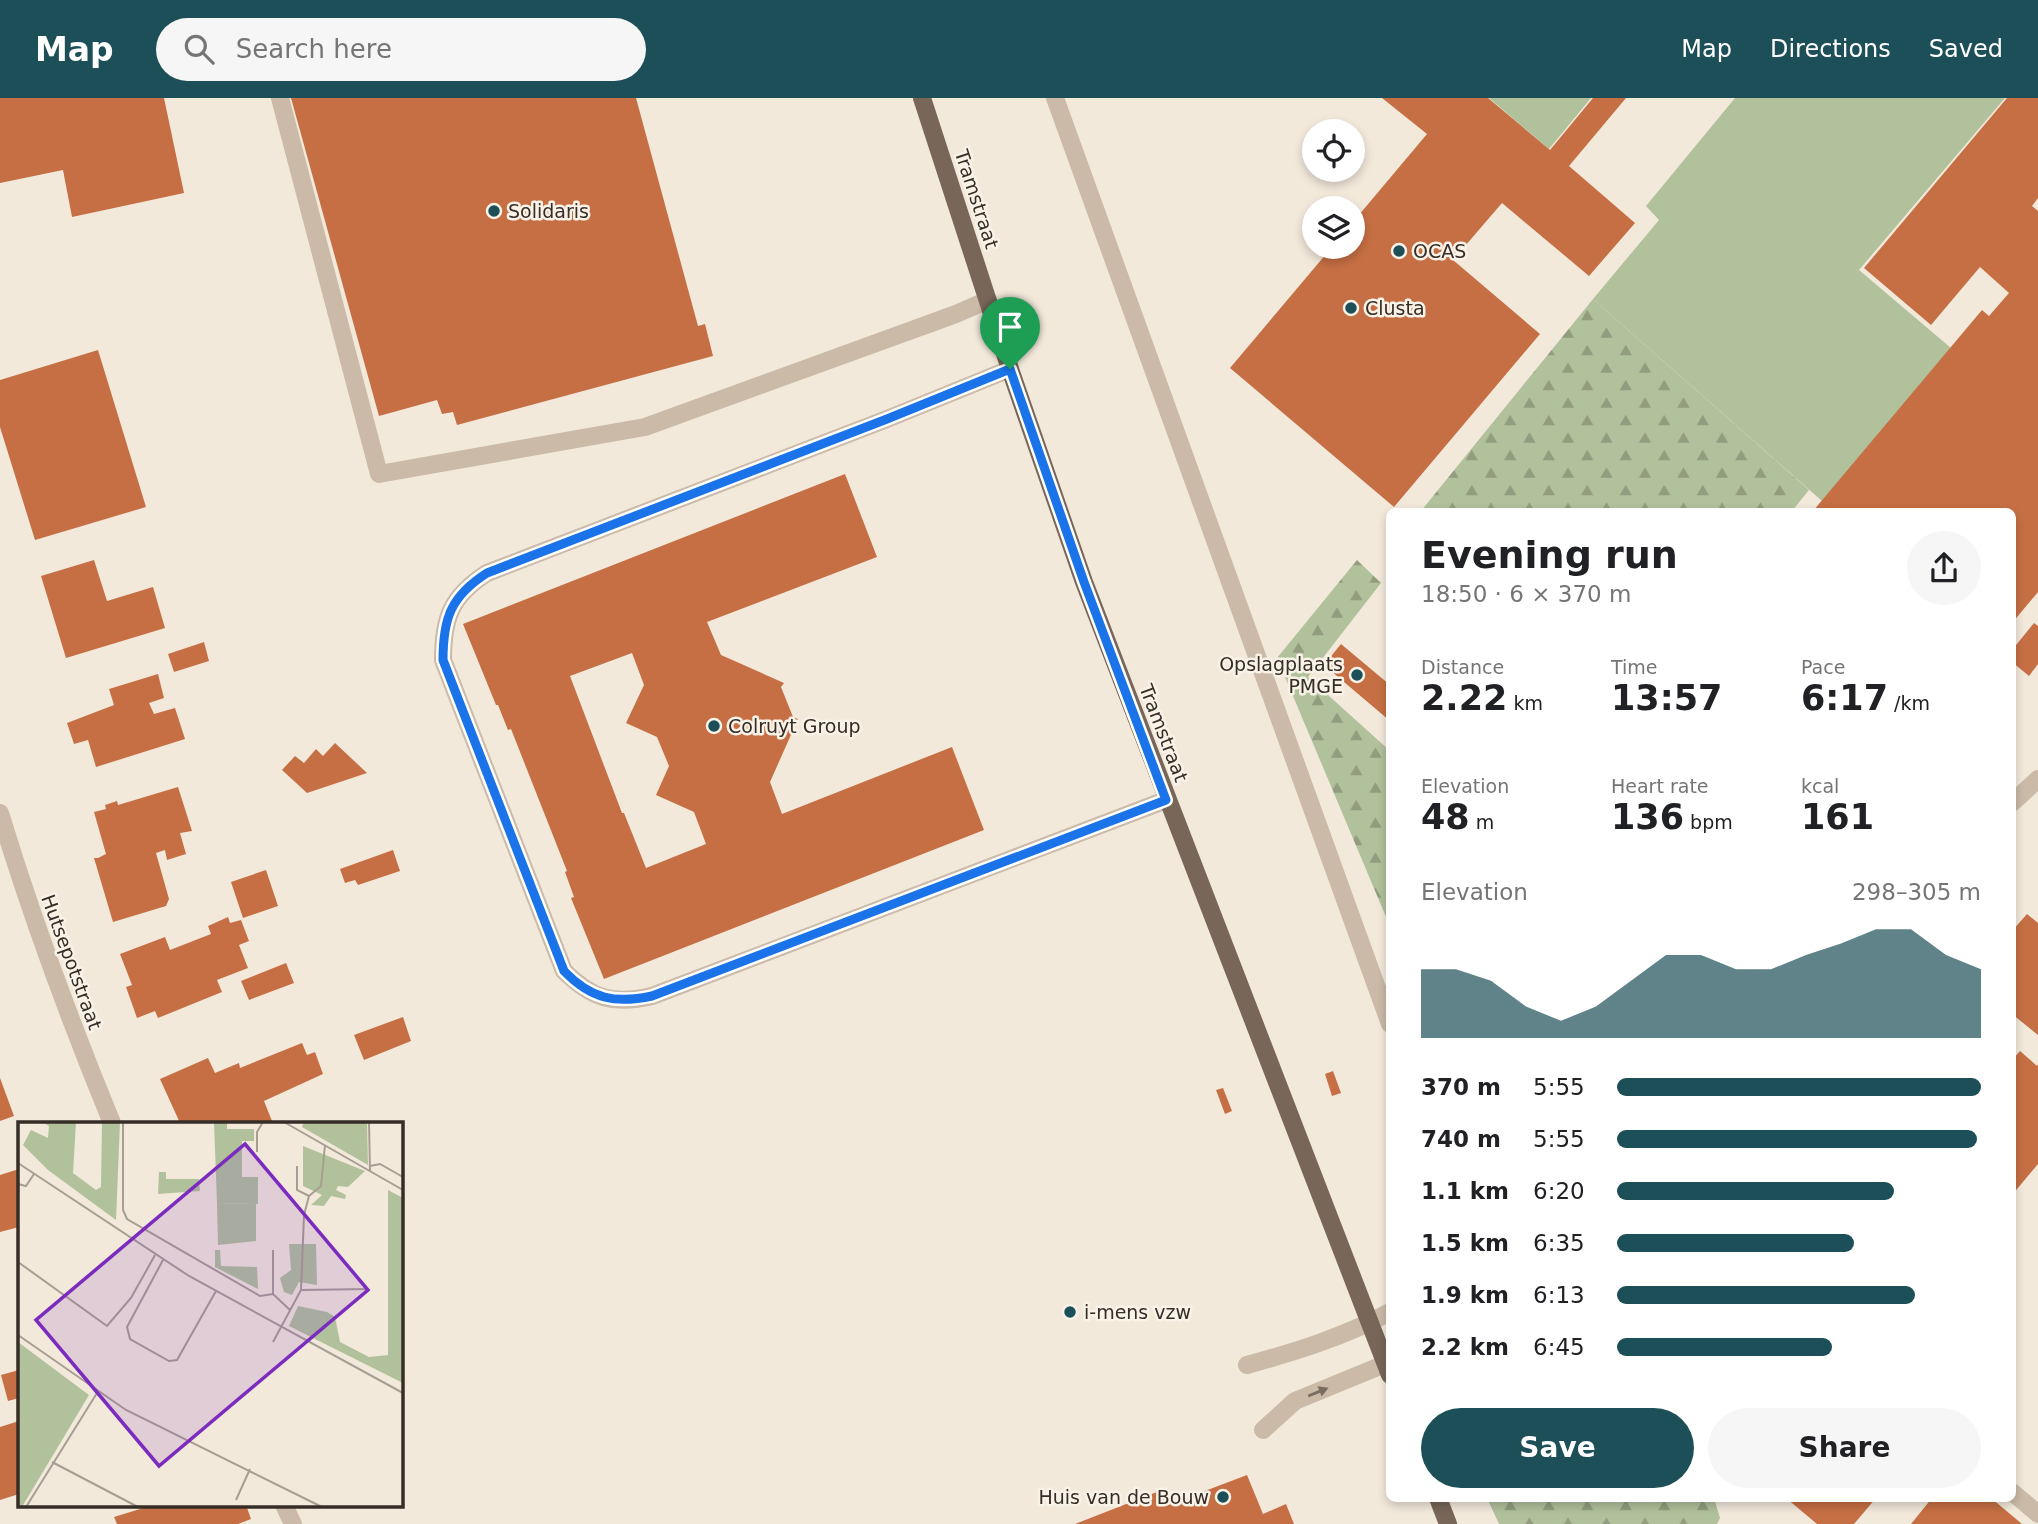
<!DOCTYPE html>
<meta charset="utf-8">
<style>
body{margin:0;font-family:"DejaVu Sans",sans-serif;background:#f6f6f6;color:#202124;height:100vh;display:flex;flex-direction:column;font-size:26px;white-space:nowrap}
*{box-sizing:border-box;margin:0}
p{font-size:23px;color:#757577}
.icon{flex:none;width:38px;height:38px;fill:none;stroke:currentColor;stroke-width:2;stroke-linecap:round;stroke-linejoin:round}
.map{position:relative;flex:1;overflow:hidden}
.side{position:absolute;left:1386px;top:410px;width:630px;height:994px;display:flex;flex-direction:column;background:#fff;border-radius:10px;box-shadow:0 4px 10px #0003}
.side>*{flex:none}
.buttons{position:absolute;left:1302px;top:21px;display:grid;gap:14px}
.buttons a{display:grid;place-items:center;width:63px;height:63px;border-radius:50%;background:#fff;box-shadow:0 4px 10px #0003;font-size:35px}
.pin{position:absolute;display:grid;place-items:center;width:60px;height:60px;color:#fff;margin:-72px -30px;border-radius:50% 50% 50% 0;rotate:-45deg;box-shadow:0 0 7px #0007}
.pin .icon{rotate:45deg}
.round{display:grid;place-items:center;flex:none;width:74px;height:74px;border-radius:37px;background:#f6f6f6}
.head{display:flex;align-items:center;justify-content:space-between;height:119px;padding:0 35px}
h1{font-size:38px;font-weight:800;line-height:52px}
.metrics{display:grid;grid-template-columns:repeat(3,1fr);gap:10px;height:119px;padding:7px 35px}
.metrics div{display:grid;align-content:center}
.metrics b{font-size:35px;font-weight:800}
.metrics small{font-size:19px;font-weight:400}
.metrics p{font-size:19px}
.chart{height:196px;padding:14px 35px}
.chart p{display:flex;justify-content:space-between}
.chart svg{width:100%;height:126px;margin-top:7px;fill:#1d4f58;opacity:.7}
.action{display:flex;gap:14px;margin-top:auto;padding:14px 35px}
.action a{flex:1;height:80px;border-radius:42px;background:#1d4f58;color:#fff;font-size:28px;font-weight:800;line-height:80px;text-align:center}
.action a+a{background:#f6f6f6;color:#202124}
ul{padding:0 35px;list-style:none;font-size:23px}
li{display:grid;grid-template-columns:112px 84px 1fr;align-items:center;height:52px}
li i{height:18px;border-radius:9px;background:#1d4f58}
header{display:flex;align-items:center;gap:42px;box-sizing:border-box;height:98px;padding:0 35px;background:#1d4f58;color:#fff}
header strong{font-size:33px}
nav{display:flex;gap:38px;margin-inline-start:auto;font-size:24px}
.search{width:490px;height:63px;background:#f6f6f6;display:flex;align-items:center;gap:18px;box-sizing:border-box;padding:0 24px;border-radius:38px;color:#757577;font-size:26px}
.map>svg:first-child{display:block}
.green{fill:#b1c19b}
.forest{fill:url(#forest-firs)}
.building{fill:#c66f44;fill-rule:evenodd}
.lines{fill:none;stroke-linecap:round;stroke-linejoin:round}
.minor{stroke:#cabaa7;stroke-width:18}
.major{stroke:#786658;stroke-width:18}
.oneway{fill:#796c61}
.route-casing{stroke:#fff;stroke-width:14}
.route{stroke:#1a73e8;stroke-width:9}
.poi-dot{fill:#1d4f58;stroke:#f9f2e7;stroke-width:2.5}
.labels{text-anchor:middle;stroke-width:5;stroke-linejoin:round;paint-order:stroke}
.street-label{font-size:19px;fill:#362d27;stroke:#f9f2e7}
.poi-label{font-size:19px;fill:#362d27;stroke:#f9f2e7;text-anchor:start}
.inset-road{fill:none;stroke:#a79e93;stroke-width:2}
.view{fill:#7b2cbf;fill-opacity:0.15;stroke:#7b2cbf;stroke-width:3.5}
.inset-edge{fill:none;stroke:#362d27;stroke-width:3.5}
</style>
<header>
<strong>Map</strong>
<div class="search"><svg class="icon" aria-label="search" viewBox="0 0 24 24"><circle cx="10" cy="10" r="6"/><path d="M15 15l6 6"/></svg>Search here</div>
<nav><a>Map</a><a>Directions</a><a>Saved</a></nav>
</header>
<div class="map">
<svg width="2038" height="1426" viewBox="0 0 2038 1426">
<defs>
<pattern id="forest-firs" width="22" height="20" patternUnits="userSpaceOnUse" patternTransform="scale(1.75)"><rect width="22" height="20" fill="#b1c19b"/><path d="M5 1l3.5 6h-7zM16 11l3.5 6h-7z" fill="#919d7e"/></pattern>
</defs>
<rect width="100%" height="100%" fill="#f2e9db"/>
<path class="green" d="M1489 0H1591L1549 51Z
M1735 0H2005L1859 172 1951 250 1822 403 1593 201 1659 122 1646 108Z"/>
<path class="forest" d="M1593 201 1809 392 1792 413H1421Z
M1357 462 1381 485 1308 579 1389 652V826L1277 560Z
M1487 1400H1714L1720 1420 1717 1426H1499Z"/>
<path class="building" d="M0 0H164L184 95 72 119 63 72 0 85Z
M291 0H636L698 228 705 226 713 258 457 327 453 314 442 316 437 302 379 318Z
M1382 0H1488L1550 52 1593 0H1626L1569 68 1635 125 1589 178 1502 105 1453 162 1540 236 1394 409 1230 270 1332 149H1353V124L1427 36Z
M2007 0H2038V100L2032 108 2038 113V494L2012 525V413H1813L1982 212 1989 218 2009 195 1980 169 1931 227 1864 170Z
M98 252 146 409 35 442 0 329V282Z
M845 376 877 459 707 524 721 557 784 585 781 589 793 619 798 621 770 684 782 716 952 649 984 732 604 881 571 800 574 799 565 774 567 773 511 631 508 632 498 607H496L463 526ZM632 555 644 587 626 625 657 639 669 668 656 697 694 714 706 746 646 770 624 715H622L570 578Z
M94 462 107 503 153 489 165 530 66 560 41 478Z
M2034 525 2038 528V566L2029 578 2012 564V552Z
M204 544 209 563 174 574 168 556Z
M1341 546 1390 587V623L1324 567Z
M158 576 164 600 149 605 154 616 175 610 185 641 96 669 88 642 74 646 67 625 114 607 109 591Z
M335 645 367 675 307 695 282 672 295 658 304 665 316 651 323 658Z
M178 689 192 733 180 735 186 756 167 762 165 752 156 755 169 801 166 808 113 824 94 760H98L106 756 94 714 106 711 105 707 117 703 118 707Z
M393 752 400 773 358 787 355 782 345 785 340 771Z
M266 772 278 808 243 820 231 784Z
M2027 816 2038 825V937L2012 916V833Z
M228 819 230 825 241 822 249 843 239 847 248 870 217 882 222 894 158 920 155 913 137 920 126 889 132 887 120 856 165 839 170 852 211 836 208 828Z
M286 865 294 885 249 902 241 883Z
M403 919 411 943 364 962 354 937Z
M302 945 307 957 315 954 323 976 264 1003 272 1023 268 1025H180L160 981 208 960 215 975 239 965 240 970Z
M2020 953 2037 968 2038 966V1066L2012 1097V962Z
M1333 973 1341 995 1332 998 1325 976Z
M0 980 14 1018 0 1023Z
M1223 990 1232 1013 1225 1016 1216 992Z
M19 1071V1129L0 1134V1077Z
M19 1272V1300L8 1303 1 1277Z
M19 1323V1396L0 1402V1329Z
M1247 1377 1263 1416 1286 1406 1294 1426H1075L1162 1392 1168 1407Z
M1786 1400H1876L1854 1426H1817Z
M1932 1400H1991L2022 1426H1911Z
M153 1407H246L251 1421 238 1426H117L114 1419Z"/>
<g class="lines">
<path class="minor" d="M280 0 379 376 645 329 956 216 988 202
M1055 0 1390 926
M1010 271 887 321 487 475C451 498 443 520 443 562L564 873C592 901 614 907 652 898L1166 702
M2012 705 2038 681
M0 715C32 820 70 923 112 1025
M1247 1267C1298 1253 1343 1239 1390 1214
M1263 1332 1295 1303 1385 1266
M2012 1394 2038 1416
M284 1407 293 1426"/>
<path class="major" d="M922 0 1010 271 1084 484 1390 1277
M1438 1400 1448 1426"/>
</g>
<defs><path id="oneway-solid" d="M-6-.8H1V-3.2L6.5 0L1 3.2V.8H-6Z" transform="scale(1.75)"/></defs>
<use class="oneway" href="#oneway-solid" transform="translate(1318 1294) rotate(-22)"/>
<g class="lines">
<defs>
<path id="route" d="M1010 271 1084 484 1166 702 652 898C615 906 591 901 564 873L443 562C443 520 451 498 487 475L887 321Z"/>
</defs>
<use href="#route" class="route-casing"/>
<use href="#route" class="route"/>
</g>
<g class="poi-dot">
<circle cx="494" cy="113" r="7"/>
<circle cx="1399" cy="153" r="7"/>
<circle cx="1351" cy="210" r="7"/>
<circle cx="1357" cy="577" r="7"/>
<circle cx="714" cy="628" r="7"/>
<circle cx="1070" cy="1214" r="7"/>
<circle cx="1223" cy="1399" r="7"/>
</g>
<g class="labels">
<g class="street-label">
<text transform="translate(977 101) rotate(72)" y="7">Tramstraat</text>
<text transform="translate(1164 635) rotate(69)" y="7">Tramstraat</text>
<text transform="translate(72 864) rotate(70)" y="7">Hutsepotstraat</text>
</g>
<g class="poi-label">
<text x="508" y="120">Solidaris</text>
<text x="1413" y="160">OCAS</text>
<text x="1365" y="217">Clusta</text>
<text x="1343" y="573" text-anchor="end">Opslagplaats<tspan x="1343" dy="22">PMGE</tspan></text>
<text x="728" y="635">Colruyt Group</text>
<text x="1084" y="1221">i-mens vzw</text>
<text x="1209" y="1406" text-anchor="end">Huis van de Bouw</text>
</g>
</g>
<g transform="translate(18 1024)">
<rect width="385" height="385" fill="#f2e9db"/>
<path d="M196 1H209V7H236V19H224V55H240V82L199 81ZM141 50H148V57H181L182 69 140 72Z" fill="#b1c19b"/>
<path d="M24 0H58L55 51 78 68 83 65 84 0H102L98 98 30 48 5 23 13 8 30 16 31 4ZM285 24 347 49 330 65 320 64 318 68 328 73 327 77 313 74 306 84 293 83 304 73 285 64ZM370 68 385 76V261L271 204 280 184 309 190 317 195 322 220 351 235 370 233ZM199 81 238 82V119L200 123ZM271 122H298L299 163 281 160 274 173 266 170 262 156 273 148ZM197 128H202L203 144 239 145 240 167 197 145Z" fill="#b1c19b"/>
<path d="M286 0H349L350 43 284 5ZM0 220 71 273 4 385H0Z" fill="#b1c19b"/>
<path class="inset-road" d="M105 0V88L109 97 242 174 255 172 272 188M266 0 385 68M351 0 352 49M239 30V10L245 0M0 41 171 154 385 271M279 44V68L291 74M352 44 362 42 385 55M0 62 8 64 16 52M145 138 109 205 112 217 151 239 159 238 198 169M0 140 89 204 113 176 137 133M283 168 351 167M255 172V128M0 213 108 288 304 385M255 220 283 168 286 93 291 74 303 64 307 23M34 340 120 385M218 378 232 347M8 385 79 271"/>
<path class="view" d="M227 22 350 168 141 344 18 198Z"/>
<rect width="385" height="385" class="inset-edge"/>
</g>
</svg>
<div class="buttons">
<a><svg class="icon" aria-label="locate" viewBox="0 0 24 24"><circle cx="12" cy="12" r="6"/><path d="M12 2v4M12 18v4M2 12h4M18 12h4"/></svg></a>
<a><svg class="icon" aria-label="layers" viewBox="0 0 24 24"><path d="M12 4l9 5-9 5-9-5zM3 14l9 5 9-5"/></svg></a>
</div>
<div class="pin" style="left:1010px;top:271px;background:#1e9e55"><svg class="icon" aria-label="arrive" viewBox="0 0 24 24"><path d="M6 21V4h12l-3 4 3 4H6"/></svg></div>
<section class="side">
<div class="head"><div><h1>Evening run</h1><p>18:50 · 6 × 370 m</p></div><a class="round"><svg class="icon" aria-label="share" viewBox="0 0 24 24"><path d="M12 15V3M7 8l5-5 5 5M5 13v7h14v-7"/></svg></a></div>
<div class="metrics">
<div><p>Distance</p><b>2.22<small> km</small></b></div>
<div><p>Time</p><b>13:57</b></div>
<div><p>Pace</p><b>6:17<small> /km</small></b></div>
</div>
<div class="metrics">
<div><p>Elevation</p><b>48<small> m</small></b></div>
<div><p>Heart rate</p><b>136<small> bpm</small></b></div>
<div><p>kcal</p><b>161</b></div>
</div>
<div class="chart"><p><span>Elevation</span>298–305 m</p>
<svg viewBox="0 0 160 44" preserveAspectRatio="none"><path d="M0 44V20L10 20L20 24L30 33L40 38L50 33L60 24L70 15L80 15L90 20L100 20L110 15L120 11L130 6L140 6L150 15L160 20V44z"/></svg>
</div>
<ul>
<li><b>370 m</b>5:55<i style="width:100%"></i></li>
<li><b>740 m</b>5:55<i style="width:99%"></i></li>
<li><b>1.1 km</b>6:20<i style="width:76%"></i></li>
<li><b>1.5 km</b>6:35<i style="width:65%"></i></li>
<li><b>1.9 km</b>6:13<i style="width:82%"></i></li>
<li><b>2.2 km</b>6:45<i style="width:59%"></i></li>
</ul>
<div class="action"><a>Save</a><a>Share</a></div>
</section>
</div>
